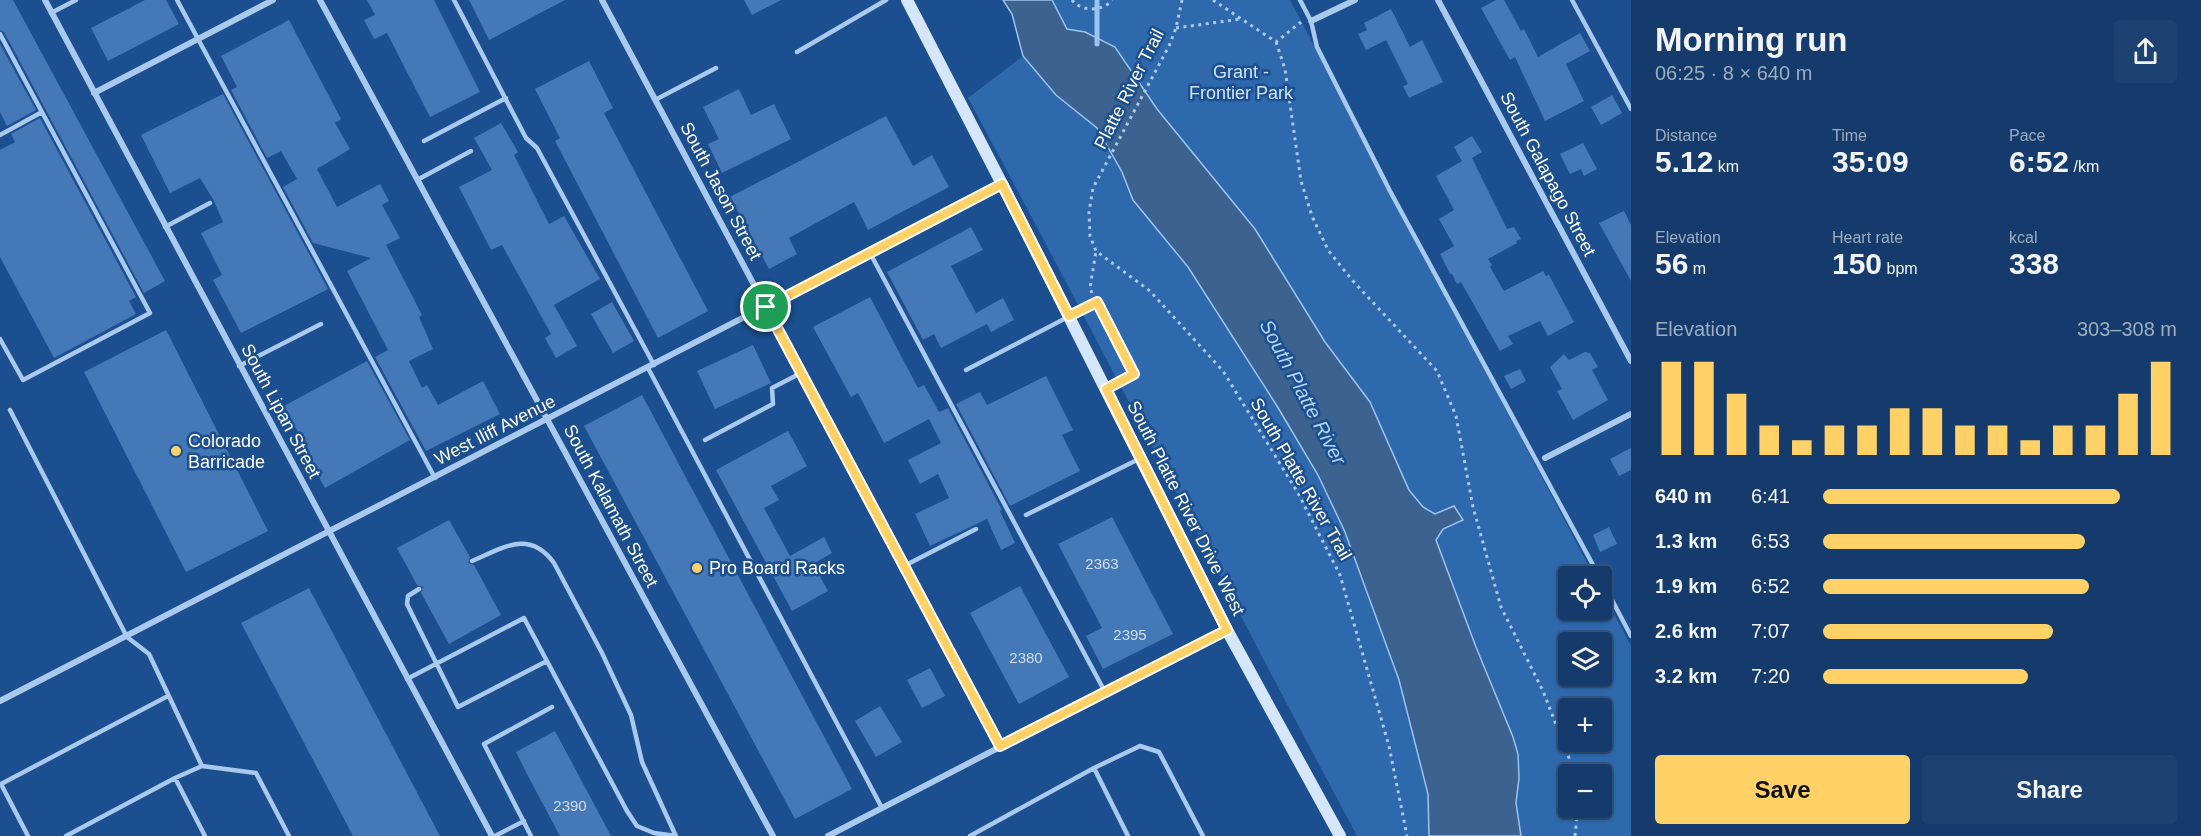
<!DOCTYPE html>
<meta charset="utf-8">
<style>
body{margin:0;font-family:Arial,sans-serif;background:#1d4271;color:#f1f3f6;height:100vh;display:flex;flex-direction:column;font-size:22px;white-space:nowrap}
*{box-sizing:border-box;margin:0}
p{font-size:20px;color:#9dadc1}
.icon{flex:none;width:33px;height:33px;fill:none;stroke:currentColor;stroke-width:2;stroke-linecap:round;stroke-linejoin:round}
.map{position:relative;flex:1;overflow:hidden}
.details{display:flex;flex-direction:column;background:#143b6b;width:570px}
.details>*{flex:none}
.buttons{position:absolute;left:1558px;top:566px;display:grid;gap:12px}
.buttons a{display:grid;place-items:center;width:54px;height:54px;border-radius:6px;background:#143b6b;box-shadow:0 2px 4px #0004,0 0 0 2px #33557e;font-size:30px}
.pin{position:absolute;display:grid;place-items:center;width:51px;height:51px;color:#fff;margin:-26px;border:3px solid #fff;border-radius:50%;box-shadow:0 2px 6px #0007}
.round{display:grid;place-items:center;flex:none;width:63px;height:63px;border-radius:6px;background:#1d4271}
.headline{display:flex;align-items:center;justify-content:space-between;height:102px;padding:0 24px}
h1{font-size:33px;font-weight:700;line-height:45px}
.metrics{display:grid;grid-template-columns:repeat(3,1fr);gap:9px;height:102px;padding:6px 24px}
.metrics div{display:grid;align-content:center}
.metrics b{font-size:30px;font-weight:700}
.metrics small{font-size:16px;font-weight:400}
.metrics p{font-size:16px}
.chart{height:168px;padding:12px 24px}
.chart p{display:flex;justify-content:space-between}
.chart svg{width:100%;height:108px;margin-top:6px;stroke:#ffd166;stroke-width:6}
.cta{display:flex;gap:12px;margin-top:auto;padding:12px 24px}
.cta a{flex:1;height:69px;border-radius:6px;background:#ffd166;color:#111;font-size:24px;font-weight:700;line-height:69px;text-align:center}
.cta a+a{background:#1d4271;color:#f1f3f6}
ul{padding:0 24px;list-style:none;font-size:20px}
li{display:grid;grid-template-columns:96px 72px 1fr;align-items:center;height:45px}
li i{height:15px;border-radius:8px;background:#ffd166}
main{display:flex;flex:1;min-height:0}
.map>svg:first-child{display:block}
.green{fill:#2e69ad;fill-rule:evenodd}
.water{fill:#3c6290;stroke:#9cc4f0;stroke-width:1.5}
.lines{fill:none;stroke-linecap:round;stroke-linejoin:round}
.stream{stroke:#9cc4f0;stroke-width:5}
.building{fill:#4478b7}
.path{stroke:#a9c9ee;stroke-width:3;stroke-dasharray:3 4.5;stroke-linecap:butt}
.lane{stroke:#a9c9ee;stroke-width:4.5}
.street{stroke:#a9c9ee;stroke-width:6}
.secondary{stroke:#d6e6fa;stroke-width:12}
.route-casing{stroke:#fff;stroke-width:12}
.route{stroke:#ffd166;stroke-width:8}
.poi-dot{fill:#ffd166;stroke:#1b4f8f;stroke-width:2}
.labels{text-anchor:middle;stroke-width:5;stroke-linejoin:round;paint-order:stroke}
.number-label{font-size:15px;fill:#d0dded}
.park-label{font-size:18px;fill:#cfe3fa;stroke:#1b4f8f}
.street-label{font-size:18px;fill:#fff;stroke:#1b4f8f}
.poi-label{font-size:18px;fill:#fff;stroke:#1b4f8f;text-anchor:start}
.water-label{font-size:20px;font-style:italic;fill:#b5d3f5;stroke:#1b4f8f}
</style>
<main>
<div class="map">
<svg width="1631" height="836" viewBox="0 0 1631 836">
<rect width="100%" height="100%" fill="#1b4f8f"/>
<path class="green" d="M1052 0H1290L1594 576H1569V609H1602V591L1631 646V836H1521L1516 803 1519 778 1494 689 1476 647 1436 540 1443 529 1463 519 1454 506 1435 514 1423 507 1409 490 1370 402 1325 342 1255 229 1157 109 1115 47 1085 32 1067 29ZM1569 642H1602V675H1569ZM1569 708H1602V741H1569ZM1569 774H1602V807H1569Z
M1023 56 1056 95 1097 128 1122 172 1133 200 1188 267 1277 406 1318 475 1345 532 1399 680 1428 794 1429 836H1357C1226 591 1100 343 968 98Z"/>
<path class="water" d="M1003 0H1052L1067 29 1085 32 1115 47 1157 109 1255 229 1325 342 1370 402 1409 490 1423 507 1435 514 1454 506 1463 520 1443 529 1436 540 1476 647 1513 737 1518 754 1519 778 1516 803 1521 836H1429L1428 794 1399 680 1345 532 1318 475 1277 406 1188 267 1133 200 1122 172 1097 128 1056 95 1023 56 1012 14Z"/>
<g class="lines">
<path class="stream" d="M1097 44V0"/>
</g>
<path class="building" d="M0 0H13L165 281 144 293 4 32 0 30Z
M145 0H166L179 24 108 61 91 28Z
M367 0H434L480 92 430 117 387 33 374 39 364 20 375 15Z
M469 0H565L489 40Z
M744 0H781L752 15Z
M1496 0H1504L1521 31 1524 29 1538 57 1580 33 1590 51 1566 64 1584 101 1545 121 1515 57 1510 60 1481 8Z
M1391 9 1410 47 1422 40 1443 82 1409 98 1403 86 1408 84 1386 40 1366 50 1358 34 1367 30 1364 23Z
M289 20 341 119 335 123 350 149 317 169 337 207 380 184 389 201 382 205 400 238 386 245 422 315 419 317 433 349 409 361 422 388 427 385 438 405 483 381 500 414 426 451 375 357 388 350 347 271 371 258 313 243 283 187 297 179 281 151 267 158 231 90 237 87 221 56Z
M0 44 36 110 7 126 0 112Z
M589 61 613 108 604 113 708 311 658 338 555 141 560 138 535 89Z
M739 89 751 115 774 104 791 139 722 173 708 144 719 139 703 107Z
M223 94 328 289 241 333 213 280 222 275 201 233 223 222 214 201 200 178 170 193 141 135Z
M1612 95 1622 113 1601 125 1591 107Z
M886 116 913 166 932 155 949 187 868 230 854 202 789 238 797 254 769 269 730 197Z
M40 118 136 297 129 301 136 314 54 358 0 257V150L15 142 11 134Z
M501 123 518 152 514 155 549 224 564 216 600 279 554 305 577 346 556 358 545 338 551 334 502 245 491 250 459 187 492 170 474 138Z
M1472 136 1482 152 1472 158 1507 229 1514 227 1521 239 1516 241 1517 243 1488 259 1492 265 1490 267 1504 291 1543 271 1546 276 1549 275 1574 322 1548 336 1540 321 1508 336 1513 344 1500 351 1461 282 1457 284 1452 274H1450L1440 254 1454 246 1439 219 1454 210 1436 176 1462 161 1454 147Z
M1583 143 1597 169 1584 176 1581 169 1570 174 1560 154Z
M1624 211 1631 225V281L1599 223Z
M971 227 983 250 951 266 976 313 1003 298 1014 320 991 332 987 324 941 348 934 334 923 340 887 272Z
M870 297 918 388 924 385 939 412 948 408 1002 510 1000 511 1015 543 1001 550 987 519 930 546 915 514 949 498 938 474 920 484 908 460 941 443 929 419 884 443 858 393 851 397 813 327Z
M612 302 634 341 613 353 591 314Z
M166 330 268 531 186 572 84 372Z
M753 345 771 383 715 409 697 371Z
M1585 352 1590 353 1598 367 1592 370 1608 400 1573 420 1557 391 1562 389 1550 367 1564 354 1569 360Z
M367 361 410 440 325 488 301 445 304 443 284 406Z
M1520 369 1526 381 1511 389 1504 376Z
M1046 376 1073 430 1062 435 1080 471 1010 506 956 404 980 392 987 405Z
M642 395 852 789 795 819 584 426Z
M788 431 807 466 771 486 779 500 764 508 790 556 824 537 832 553 813 564 828 591 792 611 716 470Z
M1631 448V470L1619 476 1610 459Z
M1112 517 1173 634 1103 669 1086 636 1102 628 1058 544Z
M449 520 470 557 468 563 474 565 501 615 449 644 421 593 423 587 417 585 397 548Z
M1609 527 1617 544 1600 552 1593 535Z
M1020 586 1069 677 1019 704 970 613Z
M309 588 440 836H353L241 623Z
M930 668 945 696 922 708 907 680Z
M880 706 902 742 876 757 855 721Z
M555 731 611 836H560L529 778 516 752Z"/>
<g class="lines">
<path class="path" d="M1072 0C1081 12 1103 12 1112 0
M1182 0 1176 28 1169 46 1093 188 1089 212 1090 236 1096 251 1150 291 1223 371 1298 493 1340 575 1389 746 1407 836
M1213 0 1276 42 1301 22
M1176 28 1241 19
M1276 42 1285 69 1301 181 1312 216 1328 250 1352 280 1437 371 1456 416 1473 507 1501 607 1543 691 1569 758 1572 774
M1092 293 1090 288 1096 251
M1575 836 1578 807"/>
<path class="lane" d="M177 0 435 478
M454 0 526 138 537 148 654 365
M1300 0 1311 21 1317 47 1390 191 1599 576
M1572 0 1631 109
M51 13 76 0
M0 34 150 313 23 380 0 339
M797 52 886 0
M655 100 716 68
M0 135 42 112
M424 141 506 98
M417 180 471 151
M165 227 210 203
M870 253 1105 692
M239 366 321 324
M648 368 882 808
M966 370 1097 302 1134 374 1106 389
M10 410 127 637 149 654 202 766 256 773 289 836
M705 440 773 404 772 388 801 373
M1026 515 1139 459
M472 561C503 548 529 529 554 563L602 653 631 715 642 762 675 834
M904 566 976 529
M1602 581 1631 636
M419 589 408 596 407 604 458 707 547 661
M407 679 524 618 627 811 637 826 654 833 676 836
M1094 768 1140 746 1159 752 1203 836
M175 778 205 836
M28 836 1 784 168 696
M66 836 175 778 202 766
M495 836 524 821
M531 836 484 744 552 707
M970 836 1094 768 1128 836"/>
<path class="street" d="M45 0 492 836
M320 0 773 836
M602 0 1000 746
M1438 0 1631 361
M1311 21 1355 0
M94 93 273 0
M1545 458 1631 414
M0 701 1002 184
M828 836 1226 630"/>
<path class="secondary" d="M907 0 1002 184 1227 630 1340 836"/>
</g>
<g class="lines">
<defs>
<path id="route" d="M1002 184 1069 316 1097 302 1134 374 1106 389 1227 630 1000 746 766 307Z"/>
</defs>
<use href="#route" class="route-casing"/>
<use href="#route" class="route"/>
</g>
<g class="poi-dot">
<circle cx="176" cy="451" r="6"/>
<circle cx="697" cy="568" r="6"/>
</g>
<g class="labels">
<g class="number-label">
<text x="1102" y="569">2363</text>
<text x="1130" y="640">2395</text>
<text x="1026" y="663">2380</text>
<text x="570" y="811">2390</text>
</g>
<g class="park-label">
<text x="1241" y="78">Grant -<tspan x="1241" dy="21">Frontier Park</tspan></text>
</g>
<g class="street-label">
<text transform="translate(1129 89) rotate(-63)" y="6">Platte River Trail</text>
<text transform="translate(1548 174) rotate(62)" y="6">South Galapago Street</text>
<text transform="translate(721 191) rotate(62)" y="6">South Jason Street</text>
<text transform="translate(281 411) rotate(62)" y="6">South Lipan Street</text>
<text transform="translate(495 430) rotate(-27)" y="6">West Iliff Avenue</text>
<text transform="translate(1301 479) rotate(60)" y="6">South Platte River Trail</text>
<text transform="translate(611 506) rotate(62)" y="6">South Kalamath Street</text>
<text transform="translate(1186 508) rotate(63)" y="6">South Platte River Drive West</text>
</g>
<g class="poi-label">
<text x="188" y="447">Colorado<tspan x="188" dy="21">Barricade</tspan></text>
<text x="709" y="574">Pro Board Racks</text>
</g>
<g class="water-label">
<text transform="translate(1303 392) rotate(62)" y="7">South Platte River</text>
</g>
</g>
</svg>
<div class="buttons">
<a><svg class="icon" aria-label="locate" viewBox="0 0 24 24"><circle cx="12" cy="12" r="6"/><path d="M12 2v4M12 18v4M2 12h4M18 12h4"/></svg></a>
<a><svg class="icon" aria-label="layers" viewBox="0 0 24 24"><path d="M12 4l9 5-9 5-9-5zM3 14l9 5 9-5"/></svg></a>
<a>+</a>
<a>−</a>
</div>
<div class="pin" style="left:766px;top:307px;background:#1e9e55"><svg class="icon" aria-label="arrive" viewBox="0 0 24 24"><path d="M6 21V4h12l-3 4 3 4H6"/></svg></div>
</div>
<section class="details">
<div class="headline"><div><h1>Morning run</h1><p>06:25 · 8 × 640 m</p></div><a class="round"><svg class="icon" aria-label="share" viewBox="0 0 24 24"><path d="M12 15V3M7 8l5-5 5 5M5 13v7h14v-7"/></svg></a></div>
<div class="metrics">
<div><p>Distance</p><b>5.12<small> km</small></b></div>
<div><p>Time</p><b>35:09</b></div>
<div><p>Pace</p><b>6:52<small> /km</small></b></div>
</div>
<div class="metrics">
<div><p>Elevation</p><b>56<small> m</small></b></div>
<div><p>Heart rate</p><b>150<small> bpm</small></b></div>
<div><p>kcal</p><b>338</b></div>
</div>
<div class="chart"><p><span>Elevation</span>303–308 m</p>
<svg viewBox="0 0 160 44" preserveAspectRatio="none"><path d="M5 44V6M15 44V6M25 44V19M35 44V32M45 44V38M55 44V32M65 44V32M75 44V25M85 44V25M95 44V32M105 44V32M115 44V38M125 44V32M135 44V32M145 44V19M155 44V6"/></svg>
</div>
<ul>
<li><b>640 m</b>6:41<i style="width:84%"></i></li>
<li><b>1.3 km</b>6:53<i style="width:74%"></i></li>
<li><b>1.9 km</b>6:52<i style="width:75%"></i></li>
<li><b>2.6 km</b>7:07<i style="width:65%"></i></li>
<li><b>3.2 km</b>7:20<i style="width:58%"></i></li>
</ul>
<div class="cta"><a>Save</a><a>Share</a></div>
</section>
</main>
